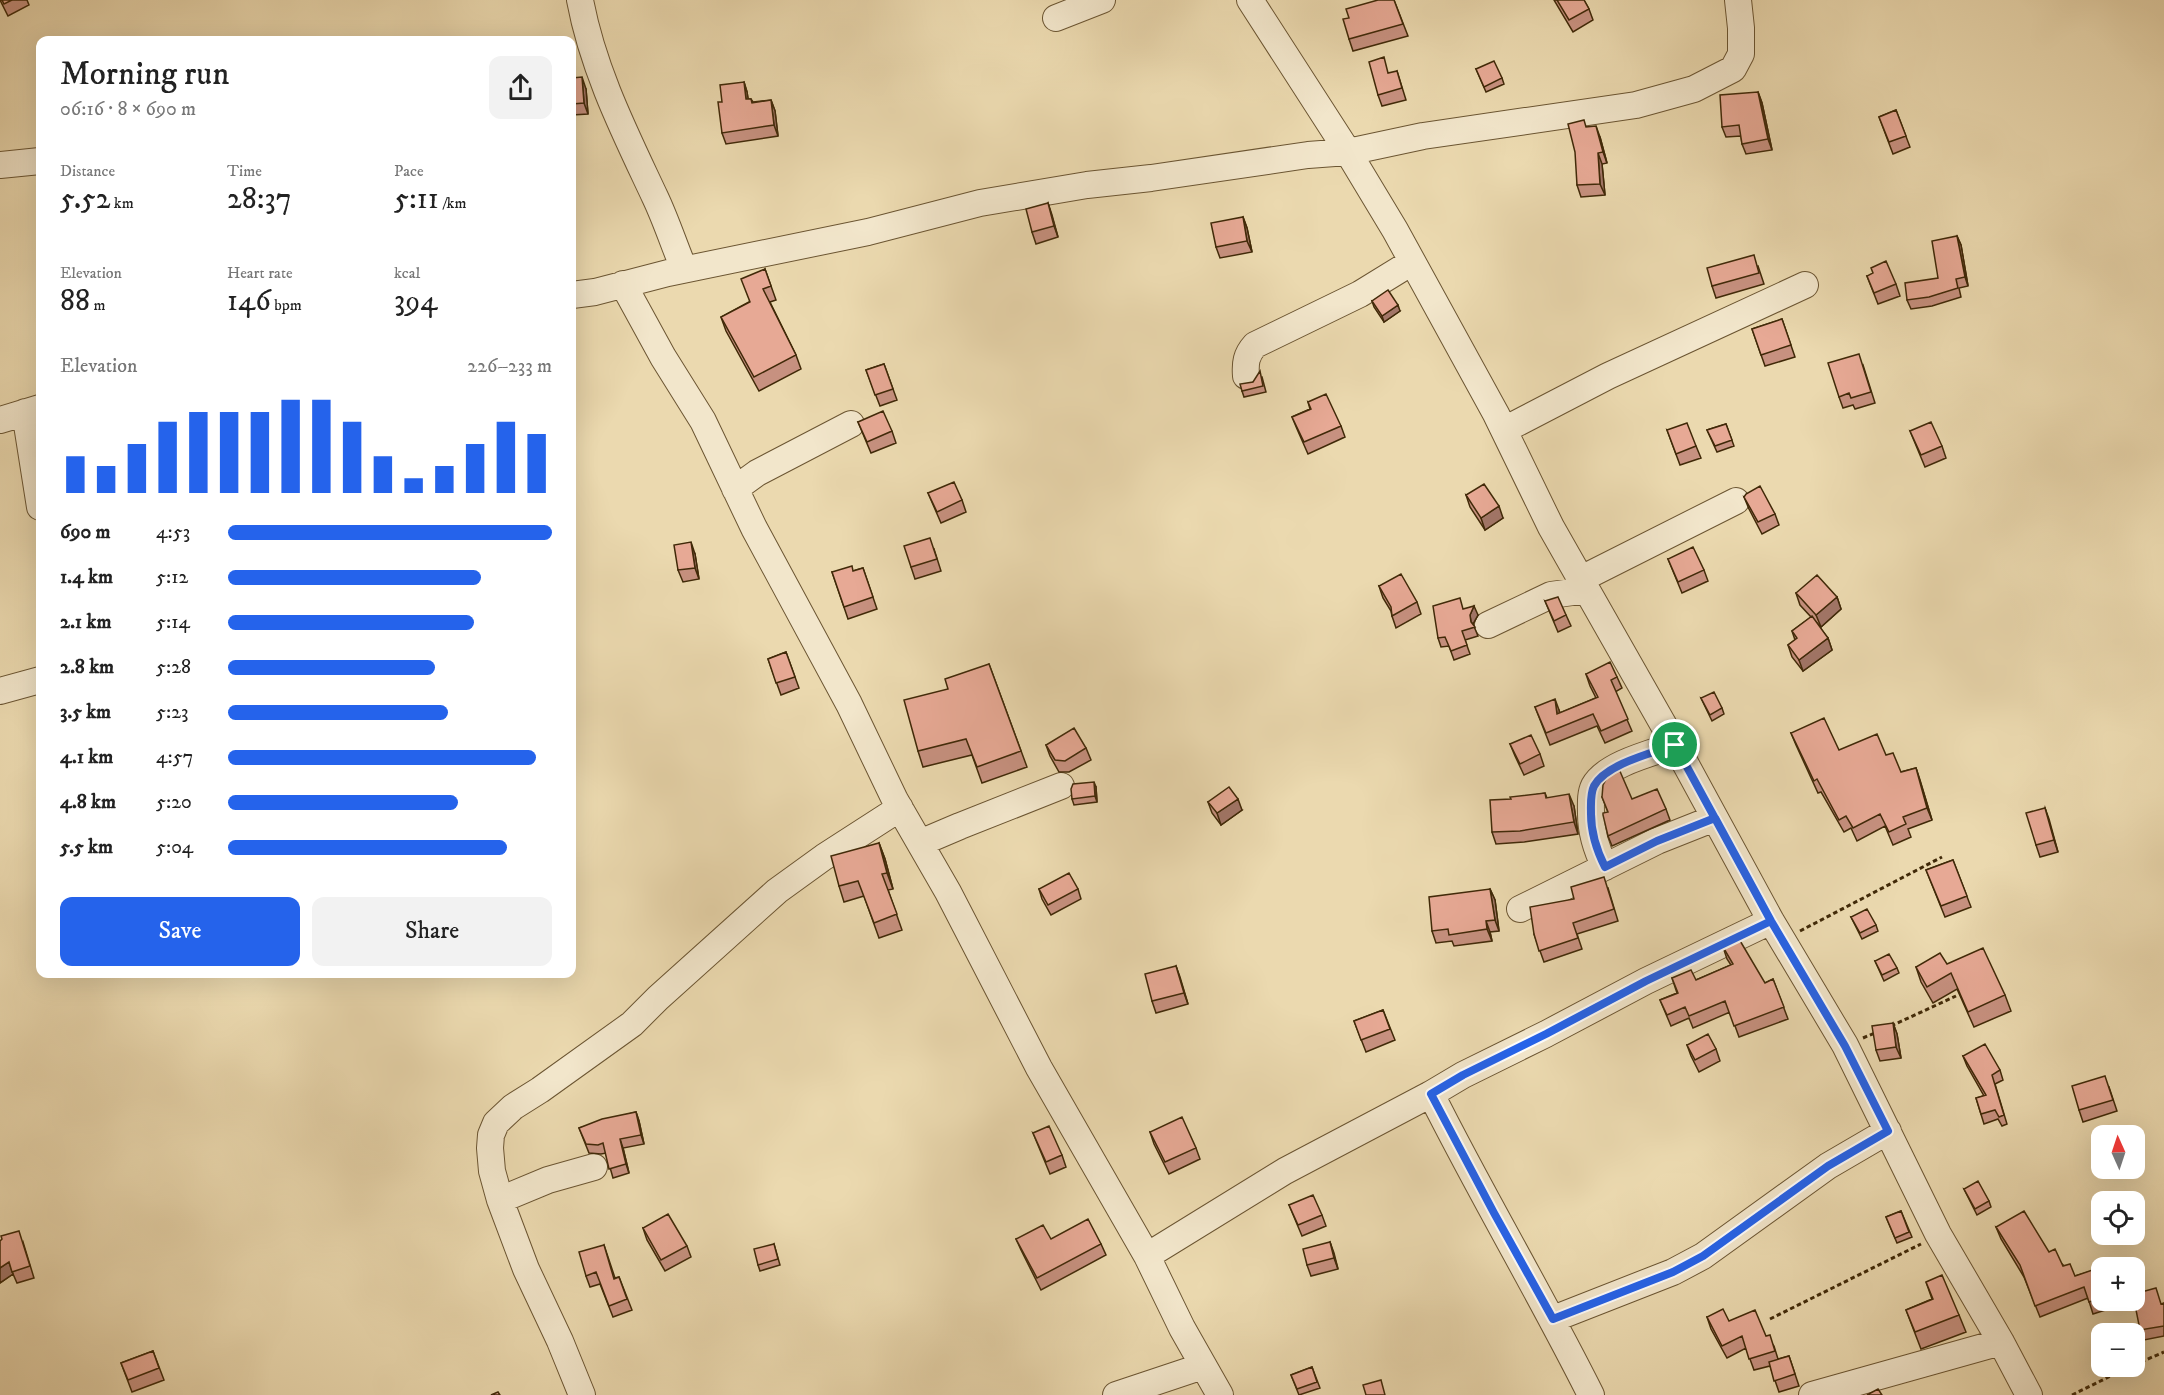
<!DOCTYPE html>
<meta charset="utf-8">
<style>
body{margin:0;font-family:"IM FELL DW Pica",serif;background:#f2f2f2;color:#222;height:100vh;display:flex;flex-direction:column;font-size:22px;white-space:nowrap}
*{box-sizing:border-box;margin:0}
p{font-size:20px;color:#767676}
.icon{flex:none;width:33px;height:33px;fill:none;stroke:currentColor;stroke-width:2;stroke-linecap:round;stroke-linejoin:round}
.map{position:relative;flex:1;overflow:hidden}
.sheet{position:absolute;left:36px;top:36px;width:540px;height:942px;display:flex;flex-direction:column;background:#fff;border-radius:12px;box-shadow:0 6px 24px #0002}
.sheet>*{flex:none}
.needle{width:39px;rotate:357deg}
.buttons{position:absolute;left:2091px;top:1125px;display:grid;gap:12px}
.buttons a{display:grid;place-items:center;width:54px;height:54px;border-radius:12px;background:#fff;box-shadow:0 6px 24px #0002;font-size:30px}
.pin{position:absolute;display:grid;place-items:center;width:51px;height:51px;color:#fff;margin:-26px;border:3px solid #fff;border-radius:50%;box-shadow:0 2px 6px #0007}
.round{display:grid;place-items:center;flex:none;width:63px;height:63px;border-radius:12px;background:#f2f2f2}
.head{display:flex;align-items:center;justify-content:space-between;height:102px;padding:0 24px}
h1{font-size:33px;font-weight:600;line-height:45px}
.metrics{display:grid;grid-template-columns:repeat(3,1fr);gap:9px;height:102px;padding:6px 24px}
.metrics div{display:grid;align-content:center}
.metrics b{font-size:30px;font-weight:600}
.metrics small{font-size:16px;font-weight:400}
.metrics p{font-size:16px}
.chart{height:168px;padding:12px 24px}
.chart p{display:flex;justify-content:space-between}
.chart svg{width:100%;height:108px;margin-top:6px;stroke:#2563eb;stroke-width:6}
.primary-button{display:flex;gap:12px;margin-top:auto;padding:12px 24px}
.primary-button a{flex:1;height:69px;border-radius:12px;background:#2563eb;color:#fff;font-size:24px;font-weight:600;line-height:69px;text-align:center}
.primary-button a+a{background:#f2f2f2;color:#222}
ul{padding:0 24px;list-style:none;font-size:20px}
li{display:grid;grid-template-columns:96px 72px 1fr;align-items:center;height:45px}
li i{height:15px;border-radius:8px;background:#2563eb}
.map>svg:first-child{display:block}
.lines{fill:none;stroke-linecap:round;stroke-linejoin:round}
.minor-casing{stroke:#6b5532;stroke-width:28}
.path{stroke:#402908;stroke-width:3;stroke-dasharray:4.5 3;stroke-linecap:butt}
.minor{stroke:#f2e6cb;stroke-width:26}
.wall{fill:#c79180;stroke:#402908;stroke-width:1.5}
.shaded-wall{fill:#a27668;stroke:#402908;stroke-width:1.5}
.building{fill:#e7a995;stroke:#402908;stroke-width:1.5}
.route-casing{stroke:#fff;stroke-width:12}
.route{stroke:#2563eb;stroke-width:8}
</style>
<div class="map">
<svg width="2164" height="1395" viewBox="0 0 2164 1395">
<rect width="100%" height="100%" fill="#ebd9af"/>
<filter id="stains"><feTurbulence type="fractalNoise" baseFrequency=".00333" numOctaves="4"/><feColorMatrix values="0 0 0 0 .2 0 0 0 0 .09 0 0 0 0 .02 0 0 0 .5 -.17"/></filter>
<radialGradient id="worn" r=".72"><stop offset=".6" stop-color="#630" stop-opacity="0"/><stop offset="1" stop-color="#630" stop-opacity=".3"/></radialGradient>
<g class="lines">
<defs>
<path id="minor" d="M580 0C593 70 625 133 655 197 666 220 674 245 684 269
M1250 0 1348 152 1395 230 1496 414 1551 527 1684 761 1771 921 1845 1045 1938 1234 2001 1342 2029 1395
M1056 18 1102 0
M0 165 40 161
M623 284 663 357 703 421 754 528 849 704 895 800 948 892 1039 1068 1147 1256 1182 1328 1220 1395
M572 295 595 292 668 273 868 232 980 203 1087 185 1151 178 1308 155 1348 152 1423 136 1636 105 1694 89 1733 69 1741 54V28L1738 0
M1246 376C1245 363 1246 355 1255 345L1360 294 1412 262
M25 412 40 507
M0 420 40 408
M1504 430 1608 376 1805 285
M735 489 757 473 851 424
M1581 579 1736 501
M1488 625 1551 595 1587 590
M0 691 40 680
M920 843 960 826 1061 786
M1605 867C1596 849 1591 833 1591 814 1591 805 1590 794 1594 786 1606 764 1652 753 1675 745
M1520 909 1657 841 1715 818
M1431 1094C1482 1196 1540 1293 1591 1395
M500 1200 548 1180 594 1167
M1147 1256 1285 1171 1431 1094 1463 1075 1546 1034 1646 981 1771 921
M1553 1319 1673 1272 1703 1256 1828 1166 1888 1131
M582 1395 560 1341 526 1269 500 1200 492 1171 490 1148 491 1135 496 1123 513 1107 540 1090 632 1024 658 998 777 891 824 857 900 808
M1116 1395 1203 1366
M1812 1395 2001 1342"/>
</defs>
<use href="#minor" class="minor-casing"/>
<path class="path" d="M1800 931 1942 857
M1891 1026 1956 996
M1863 1038 1877 1032
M1770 1319 1921 1244
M2134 1365 2164 1352
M2072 1395 2131 1366"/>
<use href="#minor" class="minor"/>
</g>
<path class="wall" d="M0 0H27L29 5 8 16Z
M1394 0 1408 36 1353 51 1349 39Z
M1554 0H1584L1589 9 1593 20 1573 32Z
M1476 69 1502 78 1504 84 1486 92Z
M1397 71 1406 100 1382 106 1378 95Z
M572 78 586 89 588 114 572 115Z
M744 82 747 92 748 99H751L753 102 771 100 775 111 778 136 726 144 722 133V102Z
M1758 92 1762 103 1772 150 1746 154 1742 144 1741 136 1726 137 1722 127Z
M1896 110 1910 147 1893 154 1879 117Z
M1587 127 1600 137 1607 163 1602 164 1605 195 1581 197 1577 185Z
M1048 203 1058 237 1036 244 1032 232Z
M1243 217 1247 228 1252 252 1220 258 1216 247Z
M1957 236 1961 245 1968 286 1959 288 1961 297 1932 306 1911 309 1907 300 1938 278Z
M1758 266 1764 284 1716 298 1712 286Z
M765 269 776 300 770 302 796 355 801 369 759 391 726 331 721 317 749 302Z
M1867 276 1896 284 1900 296 1878 304Z
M1372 301 1400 311 1384 322 1374 307Z
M1782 319 1795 357 1765 366 1752 329Z
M884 364 897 400 880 406 866 370Z
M1863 365 1875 403 1855 409 1853 405 1843 408 1839 397Z
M1262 377 1266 392 1244 397 1242 391 1253 382Z
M1308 402 1341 426 1345 437 1308 454 1297 429 1292 417 1310 409Z
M858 422 892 431 896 443 871 453Z
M1726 424 1734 446 1717 452 1707 430Z
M1667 430 1696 446 1701 458 1680 465Z
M1910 431 1942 446 1946 458 1925 467Z
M928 493 962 500 966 512 941 523Z
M1466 495 1503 518 1485 530 1470 507Z
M1744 497 1775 514 1779 525 1762 534 1749 509Z
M934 549 941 571 915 579 911 567Z
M695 554 699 579 683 582 678 570Z
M1668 559 1704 570 1708 581 1682 593Z
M863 568 877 609 848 619 832 572 853 571Z
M1379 586 1417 602 1421 614 1396 628 1392 616 1391 611 1383 598Z
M1796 593 1837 597 1841 609 1821 627 1814 620 1828 638 1832 650 1803 671 1792 657 1788 645 1795 640 1792 631 1811 617 1800 605Z
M1545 601 1566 615 1571 626 1558 632Z
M1464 609 1478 615 1473 624 1478 636 1465 640 1470 654 1454 660 1449 646 1441 647 1438 638Z
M786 652 799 688 781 695 768 659Z
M989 664 1027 767 982 783 972 755 923 767 918 751 948 689Z
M1586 674 1617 677 1622 688 1615 692 1632 731 1605 743 1597 726 1550 745 1535 707 1559 710 1560 713 1596 698 1590 686Z
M1701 698 1722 708 1724 714 1712 721Z
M1791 733 1839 750 1886 755 1901 772 1916 768 1932 820 1908 829 1911 837 1893 845 1885 826 1857 841 1851 828 1844 832 1821 792 1818 793 1796 745Z
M1510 744 1540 754 1544 766 1524 775 1515 756Z
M1046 745 1086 748 1091 760 1069 772H1059L1050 756Z
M1096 787 1097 802 1074 805 1072 799Z
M1545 793 1547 798 1574 806 1578 834 1524 842 1496 844 1492 832 1511 799Z
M1602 797 1632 799 1666 809 1670 820 1612 846 1608 836V812Z
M1208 802 1242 810 1221 825 1212 813Z
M2045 808 2058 852 2040 857 2036 845Z
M879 843 885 859 893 889 888 890 902 930 879 938 864 896 844 902 839 886Z
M1953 860 1971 907 1945 917 1926 870Z
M1608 888 1618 921 1577 934 1582 949 1544 962 1534 934 1574 899Z
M1039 889H1078L1081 899 1051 915 1042 899Z
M1490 889 1495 900 1499 931 1490 932 1492 941 1454 946 1452 941 1436 943 1432 931Z
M1851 917 1876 925 1878 931 1862 939Z
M1723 947 1765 983 1773 979 1788 1019 1739 1037 1730 1012 1693 1028 1689 1018 1671 1026 1660 1000 1677 993 1672 978 1696 980 1731 965 1727 959Z
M1875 961 1897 968 1899 973 1884 981Z
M1947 964 2005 995 2011 1011 1974 1027 1957 989 1933 1003 1921 982 1916 967Z
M1176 966 1188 1004 1156 1013 1152 1001Z
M1383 1010 1395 1040 1366 1052 1354 1021Z
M1893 1023 1897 1034 1901 1058 1880 1061 1876 1050Z
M1687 1045 1716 1049 1720 1061 1699 1072 1691 1056Z
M1963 1056 2000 1070 2003 1080 1995 1084 2007 1124 2002 1126 1998 1119 1984 1124 1976 1098 1984 1096 1967 1066Z
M2109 1087 2117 1111 2083 1122 2079 1110Z
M636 1112 639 1121 644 1144 623 1148 629 1173 613 1178 606 1153 601 1154 589 1153 579 1128Z
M1150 1132 1196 1148 1200 1159 1169 1174 1154 1144Z
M1033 1133 1062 1155 1066 1167 1050 1174Z
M1964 1189 1989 1201 1991 1207 1977 1215Z
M1289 1205 1322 1215 1326 1226 1302 1236Z
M1901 1211 1912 1237 1897 1243 1886 1217Z
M1996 1227 2049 1252 2075 1276 2102 1268V1300H2123L2124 1304 2093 1314 2088 1298 2040 1317 2024 1277 2001 1239Z
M643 1228 687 1246 691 1257 665 1271 647 1240Z
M1016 1239H1051L1101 1244 1106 1255 1041 1290 1021 1250Z
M23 1242 34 1278 17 1283 13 1274 0 1283Z
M1330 1242 1338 1269 1311 1276 1307 1265Z
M774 1244 780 1265 760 1271 758 1265Z
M604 1245 615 1278 619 1277 632 1310 613 1317 600 1284 590 1287 586 1276Z
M1926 1282 1959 1315 1966 1332 1921 1349 1906 1310 1932 1299Z
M2164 1303V1336L2144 1340 2140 1330 2162 1304Z
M1707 1317 1729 1321 1766 1336 1774 1346 1778 1359 1789 1356 1799 1386 1779 1392 1770 1366 1754 1370 1746 1348 1727 1358 1711 1329Z
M153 1351 164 1380 132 1392 121 1363Z
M1312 1367 1320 1388 1299 1395 1291 1375Z"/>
<path class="shaded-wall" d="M582 77 586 89 588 114 584 103Z
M744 82 747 92 750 110 746 99Z
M1758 92 1762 103 1772 150 1768 139Z
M771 100 775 111 778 136 774 125Z
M1596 126 1600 137 1607 163 1603 152Z
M1598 153 1602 164 1605 195 1600 184Z
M1048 203 1052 215 1058 237 1054 226Z
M1243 217 1247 228 1252 252 1247 241Z
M1957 236 1961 245 1968 286 1965 277Z
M1398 305 1400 311 1384 322 1382 316Z
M1499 506 1503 518 1485 530 1481 518Z
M691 542 695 554 699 579 695 568Z
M1837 597 1841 609 1821 627 1816 615Z
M1474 606 1478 615 1473 624 1471 622 1470 615Z
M1828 638 1832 650 1803 671 1799 660Z
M1555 699 1559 710 1562 726 1557 714Z
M1916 768 1920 780 1932 820 1927 808Z
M1094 782 1096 787 1097 802 1095 796Z
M1569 794 1574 806 1578 834 1574 822Z
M1238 799 1242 810 1221 825 1217 813Z
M2045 808 2049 819 2058 852 2054 840Z
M879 843 885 859 893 889 887 873Z
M1490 889 1495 900 1499 931 1495 920Z
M1486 921 1490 932 1492 941 1487 929Z
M1176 966 1180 977 1188 1004 1184 993Z
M1893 1023 1897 1034 1901 1058 1896 1047Z
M636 1112 639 1121 644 1144 641 1135Z
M620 1139 623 1148 629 1173 626 1164Z
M1330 1242 1334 1253 1338 1269 1334 1258Z
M9 1262 13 1274 0 1283V1268Z"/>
<path class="building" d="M2 0H12L4 4Z
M1378 0H1394L1403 24 1349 39 1343 19 1349 18 1346 9Z
M1557 0H1584L1589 9 1569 20Z
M1384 57 1388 73 1397 71 1402 88 1378 95 1369 62Z
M1494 61 1502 78 1484 87 1476 69Z
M582 77 584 103 572 104V78Z
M744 82 746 99H751L752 103 771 100 774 125 722 133 718 102H722L720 85Z
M1758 92 1768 139 1742 144 1739 125 1722 127 1720 95Z
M1896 110 1906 136 1889 142 1879 117Z
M1584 120 1586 127 1596 126 1603 152 1598 153 1600 184 1577 185 1575 152 1568 124Z
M1048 203 1054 226 1032 232 1026 209Z
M1243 217 1247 241 1216 247 1211 223Z
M1957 236 1965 277 1956 279 1958 288 1929 297 1907 300 1905 283 1938 278 1932 241Z
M1754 255 1759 273 1712 286 1707 268Z
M1886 261 1896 284 1874 293 1867 276 1873 273 1871 268Z
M765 269 771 286 763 289 796 355 754 377 721 317 750 302 741 279Z
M1388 290 1398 305 1382 316 1372 301Z
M1782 319 1791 345 1761 355 1752 329Z
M1859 354 1871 392 1851 398 1849 393 1839 397 1828 363Z
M884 364 893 389 875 395 866 370Z
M1260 371 1263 386 1242 391 1240 384 1253 382Z
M1326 394 1341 426 1304 442 1292 417 1311 409 1308 402Z
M883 411 892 431 867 442 858 422Z
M1931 422 1942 446 1921 455 1910 431Z
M1687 423 1696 446 1676 454 1667 430Z
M1726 424 1732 440 1715 446 1707 430Z
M954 482 962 500 937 512 928 493Z
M1484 484 1499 506 1481 518 1466 495Z
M1760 486 1775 514 1758 522 1744 497 1746 494Z
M930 538 937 559 911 567 904 546Z
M691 542 695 568 678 570 674 545Z
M1693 547 1704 570 1678 582 1668 559Z
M852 566 853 571 863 568 873 597 844 607 832 572Z
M1401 574 1417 602 1392 616 1391 607 1379 586Z
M1817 575 1837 597 1816 615 1796 593Z
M1558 597 1566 615 1554 621 1545 601Z
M1460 598 1463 609 1474 606 1470 615 1471 622 1475 627 1462 631 1467 645 1451 651 1445 637 1438 638 1433 606Z
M1812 616 1828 638 1799 660 1788 645 1797 638 1792 631Z
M786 652 795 677 776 683 768 659Z
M1610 662 1617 677 1611 680 1628 719 1601 731 1593 714 1546 733 1535 707 1555 699 1557 714 1598 697 1586 674Z
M989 664 1021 751 977 767 966 739 918 751 904 700 948 689 945 679Z
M1714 692 1722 708 1710 715 1701 698Z
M1824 718 1839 750 1877 734 1886 755 1893 753 1901 772 1916 768 1927 808 1903 817 1906 824 1889 832 1880 814 1853 828 1846 816 1839 820 1817 779 1814 781 1791 733Z
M1074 728 1086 748 1065 761 1055 760 1046 745Z
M1531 735 1540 754 1520 764 1510 744Z
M38 746H40V764Z
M1619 769 1632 799 1657 789 1666 809 1608 836 1603 815V813L1608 812 1602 797 1603 785 1607 778Z
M1094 782 1095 796 1072 799 1071 789 1073 784Z
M1229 787 1238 799 1217 813 1208 802Z
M1545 793 1546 798 1569 794 1574 822 1520 831 1492 832 1490 800 1511 799 1510 797Z
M2045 808 2054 840 2036 845 2026 813Z
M879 843 887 873 882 874 897 914 874 923 858 881 839 886 831 856Z
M1953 860 1967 896 1941 906 1926 870Z
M1069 873 1078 889 1048 905 1039 889Z
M1604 877 1614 909 1573 923 1578 938 1539 951 1534 934 1530 907 1574 899 1571 887Z
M1490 889 1495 920 1486 921 1487 929 1449 935 1448 929 1432 931 1429 897Z
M1867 909 1876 925 1860 933 1851 917Z
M1739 939 1765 983 1773 979 1784 1007 1734 1026 1725 1001 1689 1016 1685 1007 1667 1015 1660 1000 1678 993 1672 978 1691 970 1696 980 1733 964 1723 947Z
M1983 948 2005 995 1968 1012 1951 973 1927 987 1916 967 1940 953 1947 964Z
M1889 954 1897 968 1882 975 1875 961Z
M1176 966 1184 993 1152 1001 1145 974Z
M1383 1010 1390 1029 1361 1040 1354 1021Z
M1893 1023 1896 1047 1876 1050 1872 1026Z
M1708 1034 1716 1049 1695 1060 1687 1045Z
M1985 1044 2000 1070 1992 1075 2004 1115 1999 1117 1995 1110 1981 1114 1976 1098 1986 1095 1963 1056Z
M2105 1076 2113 1100 2079 1110 2072 1086Z
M636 1112 641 1135 620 1139 626 1164 609 1169 603 1143 598 1145 586 1144 579 1128 602 1119Z
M1182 1117 1196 1148 1165 1162 1150 1132Z
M1049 1126 1062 1155 1046 1162 1033 1133Z
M1978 1181 1989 1201 1975 1209 1964 1189Z
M1313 1195 1322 1215 1298 1225 1289 1205Z
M1901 1211 1909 1232 1895 1238 1886 1217Z
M2024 1211 2049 1252 2055 1249 2063 1266 2070 1264 2075 1276 2110 1264 2111 1268H2102V1298L2089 1302 2084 1287 2035 1306 2020 1265 1996 1227Z
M668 1214 687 1246 661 1260 643 1228Z
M1088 1219 1101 1244 1037 1278 1016 1239 1043 1225 1051 1239Z
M19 1231 30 1266 12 1272 9 1262 0 1268V1241L2 1239 1 1236Z
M1330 1242 1334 1258 1307 1265 1303 1249Z
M774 1244 778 1259 758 1265 754 1249Z
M604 1245 614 1279 619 1277 627 1299 609 1306 596 1272 586 1276 579 1252Z
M1942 1275 1959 1315 1915 1332 1906 1310 1933 1299 1926 1282Z
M2156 1288 2161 1304 2164 1303V1326L2140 1330 2134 1300V1294Z
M1723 1309 1729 1321 1755 1310 1766 1336 1770 1335 1775 1351 1749 1359 1742 1336 1722 1346 1707 1317Z
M153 1351 159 1368 128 1380 121 1363Z
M1789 1356 1795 1374 1774 1381 1769 1362Z
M1312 1367 1317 1382 1297 1389 1291 1375Z
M1381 1380 1385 1395H1366L1363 1385Z
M1878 1389 1882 1395H1867Z
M498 1392 500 1395H491Z"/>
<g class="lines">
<defs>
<path id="route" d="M1675 745 1771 921 1646 981 1546 1034 1463 1075 1431 1094 1494 1213 1553 1319 1673 1272 1703 1256 1828 1166 1888 1131 1845 1046 1771 921 1715 818 1657 841 1605 867C1596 849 1591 833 1591 814 1591 805 1590 794 1594 786 1606 764 1652 753 1675 745"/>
</defs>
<use href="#route" class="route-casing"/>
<use href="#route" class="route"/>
</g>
<rect width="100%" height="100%" filter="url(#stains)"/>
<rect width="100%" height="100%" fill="url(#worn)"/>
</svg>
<div class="buttons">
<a><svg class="needle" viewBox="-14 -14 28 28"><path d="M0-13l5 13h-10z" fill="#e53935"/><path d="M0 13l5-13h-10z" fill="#767676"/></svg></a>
<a><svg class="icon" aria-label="locate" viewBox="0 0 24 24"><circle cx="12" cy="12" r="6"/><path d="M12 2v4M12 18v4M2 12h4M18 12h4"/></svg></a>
<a>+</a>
<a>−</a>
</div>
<div class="pin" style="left:1675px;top:745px;background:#1e9e55"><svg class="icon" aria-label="arrive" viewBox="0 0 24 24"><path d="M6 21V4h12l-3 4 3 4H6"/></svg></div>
<section class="sheet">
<div class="head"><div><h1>Morning run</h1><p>06:16 · 8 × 690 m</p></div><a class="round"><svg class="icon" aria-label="share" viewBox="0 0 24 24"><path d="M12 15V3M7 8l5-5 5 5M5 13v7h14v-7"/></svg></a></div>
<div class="metrics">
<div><p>Distance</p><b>5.52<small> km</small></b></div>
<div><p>Time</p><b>28:37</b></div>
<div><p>Pace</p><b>5:11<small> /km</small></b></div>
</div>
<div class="metrics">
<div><p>Elevation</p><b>88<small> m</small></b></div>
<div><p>Heart rate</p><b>146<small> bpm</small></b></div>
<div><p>kcal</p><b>394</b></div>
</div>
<div class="chart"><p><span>Elevation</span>226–233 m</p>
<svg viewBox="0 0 160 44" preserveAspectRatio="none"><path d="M5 44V29M15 44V33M25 44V24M35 44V15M45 44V11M55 44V11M65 44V11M75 44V6M85 44V6M95 44V15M105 44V29M115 44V38M125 44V33M135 44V24M145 44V15M155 44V20"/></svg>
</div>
<ul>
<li><b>690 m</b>4:53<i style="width:100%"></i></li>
<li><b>1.4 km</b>5:12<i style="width:78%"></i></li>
<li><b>2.1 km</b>5:14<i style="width:76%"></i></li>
<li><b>2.8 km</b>5:28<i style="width:64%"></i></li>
<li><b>3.5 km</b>5:23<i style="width:68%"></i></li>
<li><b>4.1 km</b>4:57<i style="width:95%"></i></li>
<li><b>4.8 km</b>5:20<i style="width:71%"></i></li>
<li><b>5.5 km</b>5:04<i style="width:86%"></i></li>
</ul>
<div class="primary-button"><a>Save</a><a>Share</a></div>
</section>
</div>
